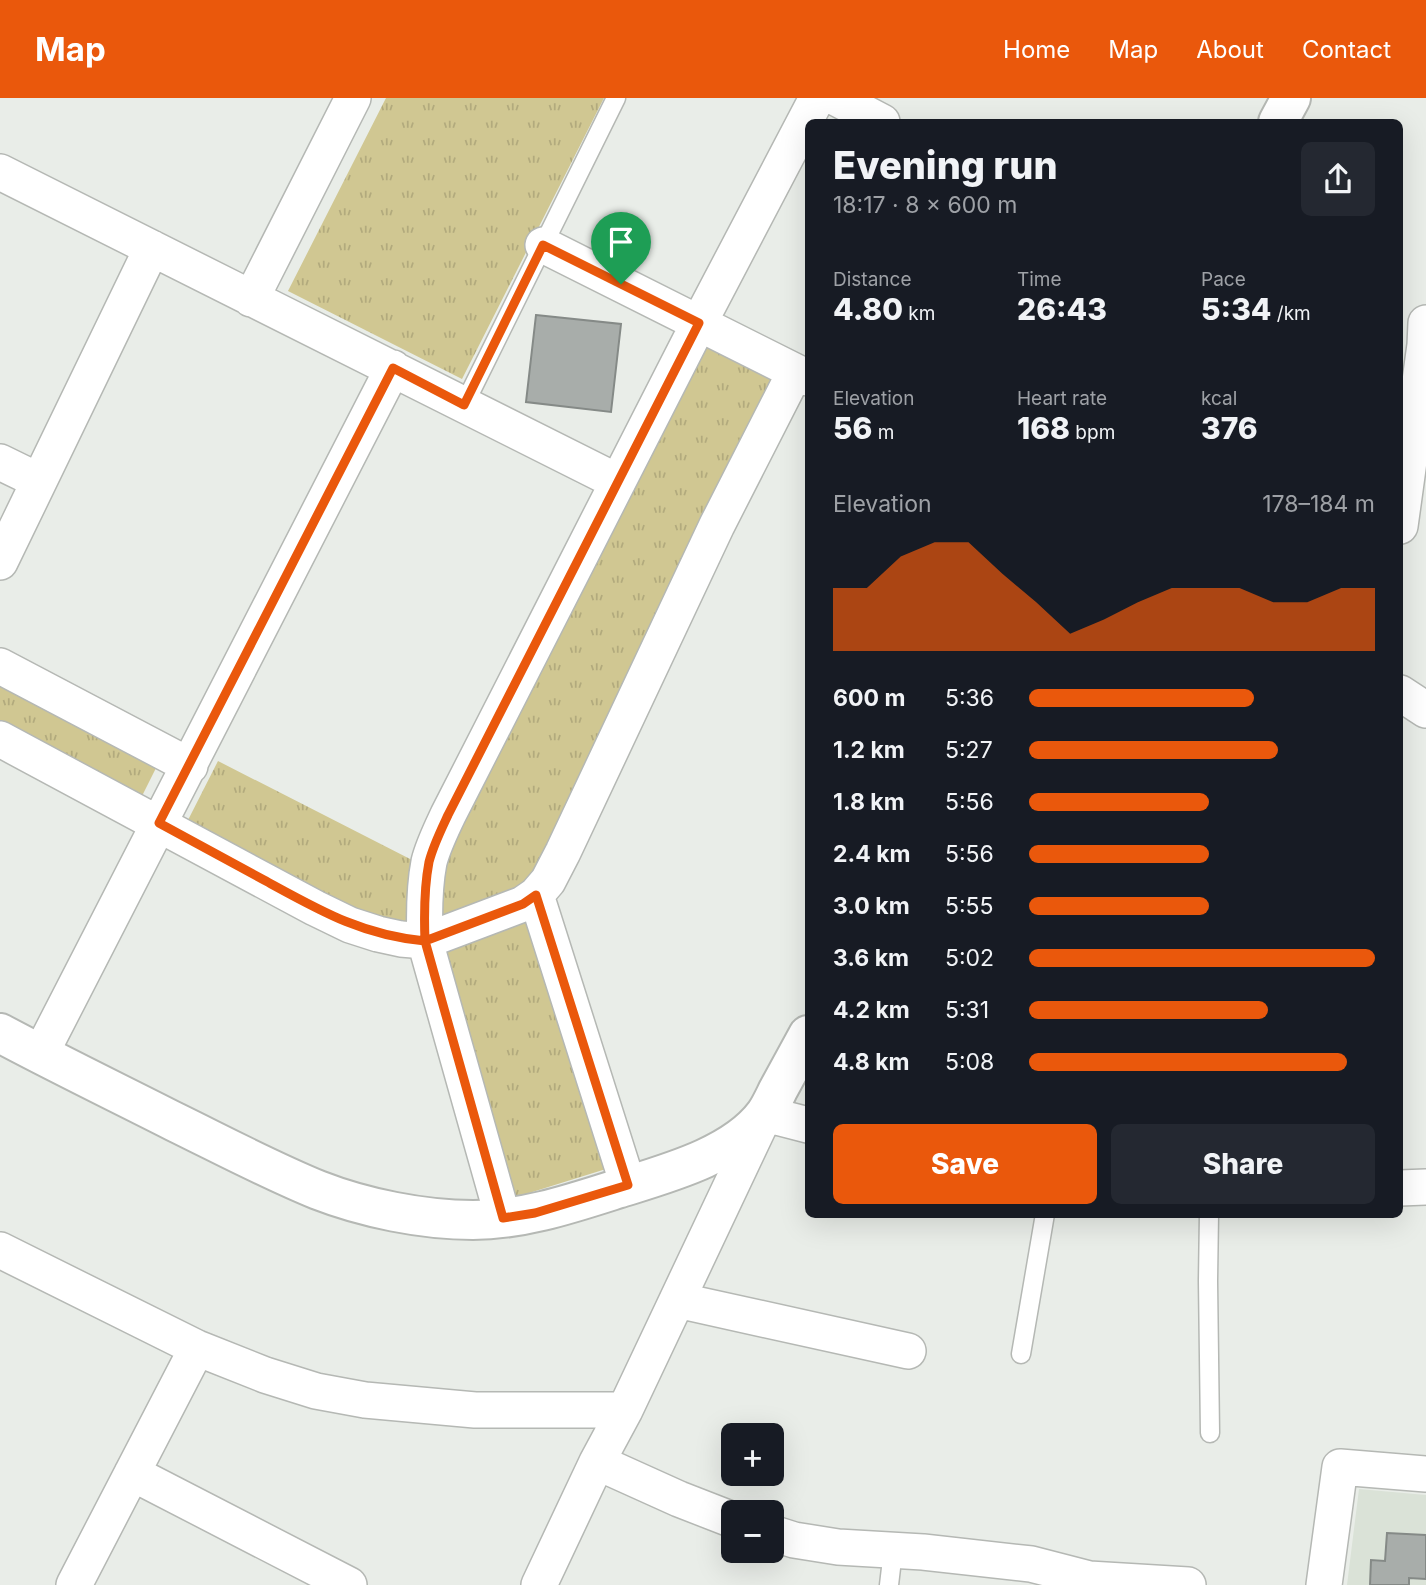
<!DOCTYPE html>
<meta charset="utf-8">
<style>
body{margin:0;font-family:Inter,sans-serif;background:#242831;color:#f1f3f6;height:100vh;display:flex;flex-direction:column;font-size:26px;white-space:nowrap}
*{box-sizing:border-box;margin:0}
p{font-size:23px;color:#9ea1a6}
.icon{flex:none;width:38px;height:38px;fill:none;stroke:currentColor;stroke-width:2;stroke-linecap:round;stroke-linejoin:round}
.map{position:relative;flex:1;overflow:hidden}
.sheet{position:absolute;left:805px;top:21px;width:598px;height:1099px;display:flex;flex-direction:column;background:#171b24;border-radius:10px;box-shadow:0 7px 28px #0002}
.sheet>*{flex:none}
.controls{position:absolute;left:721px;top:1325px;display:grid;gap:14px}
.controls a{display:grid;place-items:center;width:63px;height:63px;border-radius:10px;background:#171b24;box-shadow:0 7px 28px #0002;font-size:35px}
.pin{position:absolute;display:grid;place-items:center;width:60px;height:60px;color:#fff;margin:-72px -30px;border-radius:50% 50% 50% 0;rotate:-45deg;box-shadow:0 0 7px #0007}
.pin .icon{rotate:45deg}
.round{display:grid;place-items:center;flex:none;width:74px;height:74px;border-radius:10px;background:#242831}
.head{display:flex;align-items:center;justify-content:space-between;height:119px;padding:0 28px}
h1{font-size:38px;font-weight:800;line-height:52px}
.metrics{display:grid;grid-template-columns:repeat(3,1fr);gap:10px;height:119px;padding:7px 28px}
.metrics div{display:grid;align-content:center}
.metrics b{font-size:30px;font-weight:800}
.metrics small{font-size:19px;font-weight:400}
.metrics p{font-size:19px}
.chart{height:196px;padding:14px 28px}
.chart p{display:flex;justify-content:space-between}
.chart svg{width:100%;height:126px;margin-top:7px;fill:#ea580c;opacity:.7}
.action{display:flex;gap:14px;margin-top:auto;padding:14px 28px}
.action a{flex:1;height:80px;border-radius:10px;background:#ea580c;color:#fff;font-size:28px;font-weight:800;line-height:80px;text-align:center}
.action a+a{background:#242831;color:#f1f3f6}
ul{padding:0 28px;list-style:none;font-size:23px}
li{display:grid;grid-template-columns:112px 84px 1fr;align-items:center;height:52px}
li i{height:18px;border-radius:9px;background:#ea580c}
header{display:flex;align-items:center;gap:42px;box-sizing:border-box;height:98px;padding:0 35px;background:#ea580c;color:#fff}
header strong{font-size:33px}
nav{display:flex;gap:38px;margin-inline-start:auto;font-size:24px}
.map>svg:first-child{display:block}
.built{fill:#dae2d7}
.park{fill:url(#park-tufts)}
.building{fill:#a8adaa;stroke:#858a87;stroke-width:2}
.lines{fill:none;stroke-linecap:round;stroke-linejoin:round}
.service-casing{stroke:#b5b8b4;stroke-width:21}
.minor-casing{stroke:#b5b8b4;stroke-width:38}
.tertiary-casing{stroke:#b5b8b4;stroke-width:42}
.service{stroke:#fff;stroke-width:18}
.minor{stroke:#fff;stroke-width:35}
.tertiary{stroke:#fff;stroke-width:38}
.route-casing{stroke:#fff;stroke-width:14}
.route{stroke:#ea580c;stroke-width:9}
</style>
<header>
<strong>Map</strong>
<nav><a>Home</a><a>Map</a><a>About</a><a>Contact</a></nav>
</header>
<div class="map">
<svg width="1426" height="1487" viewBox="0 0 1426 1487">
<defs>
<pattern id="park-tufts" width="24" height="20" patternUnits="userSpaceOnUse" patternTransform="scale(1.75)"><rect width="24" height="20" fill="#d0c792"/><path d="M3 7l-1-3M5 7V3M7 7l1-3M15 17l-1-3M17 17v-4M19 17l1-3" fill="none" stroke="#b2aa7d"/></pattern>
</defs>
<rect width="100%" height="100%" fill="#e9ede8"/>
<path class="built" d="M1359 1391 1426 1397V1487H1347Z"/>
<path class="park" d="M386 0H604L462 281 288 193Z
M707 248 776 283 531 787 439 821 442 761Z
M0 581 160 662 140 702 0 631Z
M218 663 414 763 410 832 390 830 185 728Z
M530 821 606 1071 513 1100 436 850Z"/>
<path class="building" d="M536 217 621 226 611 314 526 304Z
M1387 1435 1426 1437V1481L1409 1480V1487H1370L1371 1462 1385 1463Z"/>
<g class="lines">
<defs>
<path id="service" d="M464 307 616 0
M1209 1116 1208 1183 1210 1335
M1021 1256 1045 1116
M889 1487 893 1453"/>
<path id="minor" d="M836 0 882 24
M0 74 618 384
M543 147 808 280
M251 201 353 0
M0 364 39 383
M1400 428 1425 247 1426 225
M0 464 152 150
M0 568 190 668
M1400 595 1426 612
M0 641 315 810 350 827 378 836 401 841 425 843 523 806 536 797
M40 957 393 270
M628 1087 536 797 548 783 563 754 717 427 795 274
M1400 1090 1426 1089
M503 1120 425 843C424 817 424 790 429 764 433 748 441 732 448 717L699 225 817 0
M0 1152 197 1250 265 1277 316 1293 365 1302 475 1312H625
M677 1202 908 1253
M597 1364 679 1401 733 1422
M132 1375 349 1487
M772 1435 794 1442 838 1449 923 1454 1031 1466 1089 1481 1188 1487
M74 1487 197 1250
M539 1487 597 1364 625 1312 765 1016 808 1027
M1324 1487 1340 1369 1426 1376"/>
<path id="tertiary" d="M1278 24 1291 0
M0 935C58 966 116 994 175 1024 222 1047 269 1072 318 1092 364 1110 423 1122 473 1122 522 1122 570 1106 617 1091 665 1076 734 1058 765 1016 770 1009 774 1000 778 992 788 974 798 955 808 937"/>
</defs>
<use href="#service" class="service-casing"/>
<use href="#minor" class="minor-casing"/>
<use href="#tertiary" class="tertiary-casing"/>
<use href="#service" class="service"/>
<use href="#minor" class="minor"/>
<use href="#tertiary" class="tertiary"/>
</g>
<g class="lines">
<defs>
<path id="route" d="M621 186 543 147 464 307 393 270 159 725C194 744 229 763 264 782 319 812 361 837 425 843L503 1120 535 1115 628 1087 536 797 523 806 425 843C424 817 424 790 429 764 433 748 441 732 448 717L699 225 621 186"/>
</defs>
<use href="#route" class="route-casing"/>
<use href="#route" class="route"/>
</g>
</svg>
<div class="controls">
<a>+</a>
<a>−</a>
</div>
<div class="pin" style="left:621px;top:186px;background:#1e9e55"><svg class="icon" aria-label="arrive" viewBox="0 0 24 24"><path d="M6 21V4h12l-3 4 3 4H6"/></svg></div>
<section class="sheet">
<div class="head"><div><h1>Evening run</h1><p>18:17 · 8 × 600 m</p></div><a class="round"><svg class="icon" aria-label="share" viewBox="0 0 24 24"><path d="M12 15V3M7 8l5-5 5 5M5 13v7h14v-7"/></svg></a></div>
<div class="metrics">
<div><p>Distance</p><b>4.80<small> km</small></b></div>
<div><p>Time</p><b>26:43</b></div>
<div><p>Pace</p><b>5:34<small> /km</small></b></div>
</div>
<div class="metrics">
<div><p>Elevation</p><b>56<small> m</small></b></div>
<div><p>Heart rate</p><b>168<small> bpm</small></b></div>
<div><p>kcal</p><b>376</b></div>
</div>
<div class="chart"><p><span>Elevation</span>178–184 m</p>
<svg viewBox="0 0 160 44" preserveAspectRatio="none"><path d="M0 44V22L10 22L20 11L30 6L40 6L50 17L60 27L70 38L80 33L90 27L100 22L110 22L120 22L130 27L140 27L150 22L160 22V44z"/></svg>
</div>
<ul>
<li><b>600 m</b>5:36<i style="width:65%"></i></li>
<li><b>1.2 km</b>5:27<i style="width:72%"></i></li>
<li><b>1.8 km</b>5:56<i style="width:52%"></i></li>
<li><b>2.4 km</b>5:56<i style="width:52%"></i></li>
<li><b>3.0 km</b>5:55<i style="width:52%"></i></li>
<li><b>3.6 km</b>5:02<i style="width:100%"></i></li>
<li><b>4.2 km</b>5:31<i style="width:69%"></i></li>
<li><b>4.8 km</b>5:08<i style="width:92%"></i></li>
</ul>
<div class="action"><a>Save</a><a>Share</a></div>
</section>
</div>
